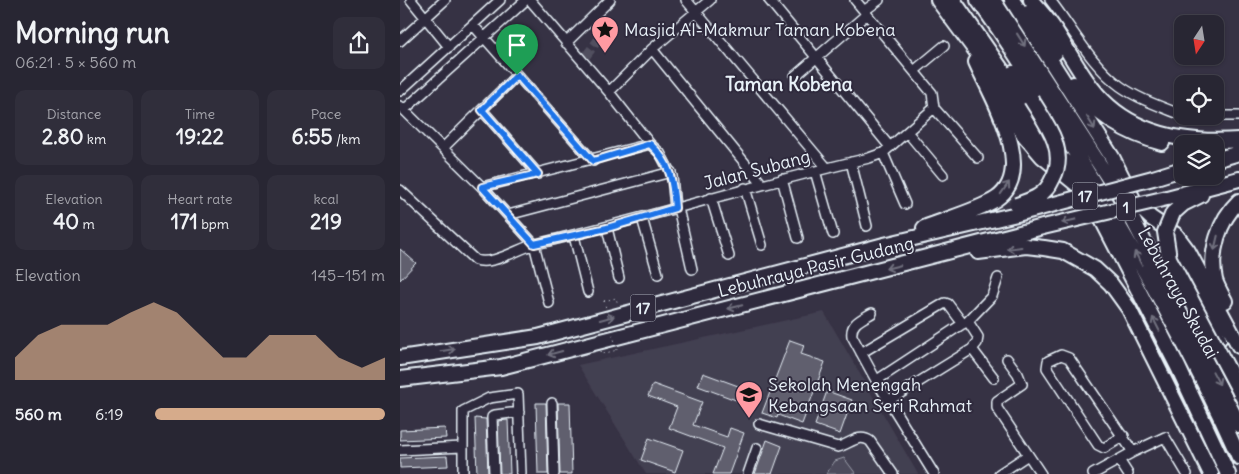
<!DOCTYPE html>
<meta charset="utf-8">
<style>
body{margin:0;font-family:Delius,sans-serif;background:#302e3b;color:#f1f3f6;height:100vh;display:flex;flex-direction:column;font-size:19px;white-space:nowrap}
*{box-sizing:border-box;margin:0}
p{font-size:16px;color:#a5a5ac}
.icon{flex:none;width:28px;height:28px;fill:none;stroke:currentColor;stroke-width:2;stroke-linecap:round;stroke-linejoin:round}
.map{position:relative;flex:1;overflow:hidden}
.details{display:flex;flex-direction:column;background:#282633;width:400px}
.details>*{flex:none}
.needle{width:32px;rotate:192deg}
.tools{position:absolute;left:774px;top:15px;display:grid;gap:10px}
.tools a{display:grid;place-items:center;width:50px;height:50px;border-radius:10px;background:#282633;box-shadow:0 1px 4px #0004,0 0 0 1px #44434e;font-size:25px}
.pin{position:absolute;display:grid;place-items:center;width:42px;height:42px;color:#fff;margin:-51px -21px;border-radius:50% 50% 50% 0;rotate:-45deg;box-shadow:0 0 5px #0007}
.pin .icon{rotate:45deg}
.round{display:grid;place-items:center;flex:none;width:52px;height:52px;border-radius:10px;background:#302e3b}
.head{display:flex;align-items:center;justify-content:space-between;height:85px;padding:0 15px}
h1{font-size:28px;font-weight:700;line-height:38px}
.stats{display:grid;grid-template-columns:repeat(3,1fr);gap:8px;height:85px;padding:5px 15px}
.stats div{display:grid;align-content:center;border-radius:10px;background:#302e3b;text-align:center}
.stats b{font-size:21px;font-weight:700}
.stats small{font-size:14px;font-weight:400}
.stats p{font-size:14px}
.chart{height:140px;padding:10px 15px}
.chart p{display:flex;justify-content:space-between}
.chart svg{width:100%;height:90px;margin-top:5px;fill:#d6ab8b;opacity:.7}
ul{padding:0 15px;list-style:none;font-size:16px}
li{display:grid;grid-template-columns:80px 60px 1fr;align-items:center;height:38px}
li i{height:12px;border-radius:6px;background:#d6ab8b}
main{display:flex;flex:1;min-height:0}
.map>svg:first-child{display:block}
.built{fill:#433f51}
.green{fill:#4d4b5c;stroke:#9a9eaa}
.building{fill:#605e6e;stroke:#e8f1f8}
.lines{fill:none;stroke-linecap:round;stroke-linejoin:round}
.minor-tunnel{stroke:#514f5f;stroke-width:9;stroke-dasharray:9 4.5;stroke-linecap:butt}
.minor-casing{stroke:#e8f1f8;stroke-width:12}
.highway-casing{stroke:#e8f1f8;stroke-width:18}
.path{stroke:#e8f1f8;stroke-width:1;stroke-dasharray:1 4;stroke-linecap:butt}
.minor{stroke:#2f2a3d;stroke-width:9}
.highway{stroke:#2f2a3d;stroke-width:14}
.highway-bridge-casing{stroke:#e8f1f8;stroke-width:18;stroke-linecap:butt}
.path-bridge{stroke:#e8f1f8;stroke-width:1;stroke-dasharray:1 4;stroke-linecap:butt}
.highway-bridge{stroke:#2f2a3d;stroke-width:14}
.oneway{stroke:#70707e}
.route-casing{stroke:#fff;stroke-width:10}
.route{stroke:#1a73e8;stroke-width:6}
.labels{text-anchor:middle;stroke-width:4;stroke-linejoin:round;paint-order:stroke}
.shield{fill:#2f2a3d;stroke:#b0b5c0;stroke-width:1}
.shield-label{font-size:16px;font-weight:bold;fill:#e8f1f8}
.poi-label{font-size:18px;fill:#e8f1f8;stroke:#2f2a3d;text-anchor:start}
.street-label{font-size:18px;fill:#e8f1f8;stroke:#2f2a3d}
.neighbourhood-label{font-size:19px;font-weight:bold;fill:#e8f1f8;stroke:#2f2a3d}
</style>
<main>
<section class="details">
<div class="head"><div><h1>Morning run</h1><p>06:21 · 5 × 560 m</p></div><a class="round"><svg class="icon" aria-label="share" viewBox="0 0 24 24"><path d="M12 15V3M7 8l5-5 5 5M5 13v7h14v-7"/></svg></a></div>
<div class="stats">
<div><p>Distance</p><b>2.80<small> km</small></b></div>
<div><p>Time</p><b>19:22</b></div>
<div><p>Pace</p><b>6:55<small> /km</small></b></div>
</div>
<div class="stats">
<div><p>Elevation</p><b>40<small> m</small></b></div>
<div><p>Heart rate</p><b>171<small> bpm</small></b></div>
<div><p>kcal</p><b>219</b></div>
</div>
<div class="chart"><p><span>Elevation</span>145–151 m</p>
<svg viewBox="0 0 160 44" preserveAspectRatio="none"><path d="M0 44V33L10 22L20 17L30 17L40 17L50 11L60 6L70 11L80 22L90 33L100 33L110 22L120 22L130 22L140 33L150 38L160 33V44z"/></svg>
</div>
<ul>
<li><b>560 m</b>6:19<i style="width:100%"></i></li>
</ul>
</section>
<div class="map">
<svg width="839" height="474" viewBox="0 0 839 474">
<rect width="100%" height="100%" fill="#363244"/>
<filter id="ink" filterUnits="userSpaceOnUse"><feTurbulence type="fractalNoise" baseFrequency=".02" numOctaves="2"/><feDisplacementMap in="SourceGraphic" scale="10" xChannelSelector="R" yChannelSelector="G"/><feConvolveMatrix kernelMatrix="1 2 1 2 8 2 1 2 1" color-interpolation-filters="sRGB"/></filter>
<g filter="url(#ink)">
<path class="built" d="M424 312 518 474H246L178 365Z"/>
<path class="green" d="M444 458 456 474H426L435 461Z"/>
<path class="building" d="M0 249 16 263 0 280Z
M390 340 404 345 401 354 425 362 402 424 378 415 377 418 362 413Z
M303 373 349 390 344 403 298 386Z
M253 384 302 402 293 425 327 437 330 428 344 433 329 474H313L323 448 269 428 277 407 248 396Z
M427 391 452 400 440 434 415 425Z
M136 403H146L148 474H138Z
M158 403H170L172 474H160Z
M75 418 86 419 88 474H77Z
M108 420 110 474H100L98 421Z
M45 428 46 438 0 440V430Z
M249 438 283 450 275 472 241 460Z
M367 440 382 446 372 474H355Z
M47 456 48 466 0 468V458Z"/>
<g class="lines">
<path class="minor-tunnel" d="M186 56 198 40"/>
<defs>
<path id="minor" d="M11 0 49 47
M130 0 209 92 250 144 260 153 272 176 275 208
M286 0 427 168
M369 0 490 147
M650 0C672 28 691 65 720 86 738 99 762 107 782 115
M464 11 479 0
M73 25 193 161
M0 41 45 0
M166 43 210 0
M252 49 362 184
M514 71 544 46
M395 76 467 14
M0 91 100 0
M209 92 252 49 310 0
M0 106 82 187 134 244 149 303
M534 108 578 158
M4 110 126 0
M82 110 138 174
M787 116H839
M508 133 543 175
M43 148 117 75
M483 153 505 204
M451 162 467 226
M415 171 433 234
M382 179 398 238
M82 187 250 144
M345 188 362 245
M0 190 75 260C94 266 118 248 136 244 248 218 357 184 469 158L483 153 534 108 532 93 455 0
M311 198 329 256
M278 208 292 269
M108 215 271 172
M242 218 258 274
M207 228 219 278
M174 236 188 292
M472 313C462 319 450 323 452 336L477 382 534 474
M566 323 592 296 598 278
M572 349 594 378
M461 353 545 303 548 304 563 324
M607 359 618 374 622 384 597 401V408L641 474
M477 380 564 323H569L578 337 577 343 572 349 488 401
M152 403 154 474
M359 424 438 447C450 444 459 433 470 441L493 474
M724 436 704 448 698 445 647 368 648 361 661 355 669 358 733 452
M0 450 62 447
M719 460 728 474
M63 474V411L89 398 118 394 121 474
M94 474 92 417 95 415 119 412
M348 474 357 448
M599 474 628 455
M693 474 733 452 765 437 787 474"/>
<path id="highway" d="M538 0 587 66 624 135 642 156 685 191 697 210 778 367 828 474
M553 0 606 76 634 131 646 145 687 181
M578 0C616 51 647 106 680 160 738 257 793 354 839 457
M593 0 722 199 839 425
M612 0 712 157 735 203 751 218 776 235 788 251 839 346
M631 0C639 10 648 19 655 30 667 49 678 70 692 88 728 135 784 144 839 140
M628 13 655 53
M613 73 631 99
M674 84C694 115 728 134 762 143
M815 160 839 153
M753 178 782 169
M767 198 839 179
M773 213 783 204 801 195
M524 228C544 220 579 210 596 199 638 171 591 96 576 62
M578 252 626 246 644 248 663 251 695 269 711 284 729 309 811 474
M779 252 819 339
M825 301C822 295 817 287 815 280 809 253 819 220 839 201
M0 358 138 337 484 245 617 214
M0 379 101 367 643 227"/>
</defs>
<use href="#minor" class="minor-casing"/>
<use href="#highway" class="highway-casing"/>
<path class="path" d="M204 301 216 298 218 305
M201 351 202 354 217 350"/>
<use href="#minor" class="minor"/>
<use href="#highway" class="highway"/>
<defs>
<path id="highway-bridge" d="M617 205C624 202 632 200 638 196 645 192 650 185 653 178 668 150 645 122 631 99
M773 213 765 232 769 258 839 390
M617 214 753 178
M643 227 767 198"/>
</defs>
<use href="#highway-bridge" class="highway-bridge-casing"/>
<path class="path-bridge" d="M204 301 217 350"/>
<use href="#highway-bridge" class="highway-bridge"/>
</g>
<defs><path id="oneway-shaft" d="M-6 0H5M1.5-3L5.5 0L1.5 3" fill="none" stroke-width="1.6" stroke-linecap="round" stroke-linejoin="round" transform="scale(1.25)"/></defs>
<g class="oneway">
<use href="#oneway-shaft" transform="translate(621 40) rotate(58)"/>
<use href="#oneway-shaft" transform="translate(691 123) rotate(58)"/>
<use href="#oneway-shaft" transform="translate(605 188) rotate(-55)"/>
<use href="#oneway-shaft" transform="translate(669 221) rotate(167)"/>
<use href="#oneway-shaft" transform="translate(816 243) rotate(103)"/>
<use href="#oneway-shaft" transform="translate(614 248) rotate(172)"/>
<use href="#oneway-shaft" transform="translate(738 258) rotate(-118)"/>
<use href="#oneway-shaft" transform="translate(493 267) rotate(166)"/>
<use href="#oneway-shaft" transform="translate(335 307) rotate(166)"/>
<use href="#oneway-shaft" transform="translate(207 318) rotate(-15)"/>
<use href="#oneway-shaft" transform="translate(756 324) rotate(-117)"/>
<use href="#oneway-shaft" transform="translate(48 350) rotate(-9)"/>
<use href="#oneway-shaft" transform="translate(155 353) rotate(165)"/>
<use href="#oneway-shaft" transform="translate(816 378) rotate(62)"/>
</g>
</g>
<g class="lines" filter="url(#ink)">
<defs>
<path id="route" d="M117 75 193 161 250 144C271 163 273 182 275 208L207 228 134 244 82 187 138 174 82 110Z"/>
</defs>
<use href="#route" class="route-casing"/>
<use href="#route" class="route"/>
</g>
<defs>
<symbol id="sight-pin" viewBox="-11 -11 22 30"><path d="M0 17L-7.5 6A9.5 9.5 0 1 1 7.5 6Z" fill="#ff9aa2" stroke="#2f2a3d"/><path d="M0-6L1.8-2.2L6-1.7L2.9 1.2L3.7 5.4L0 3.3L-3.7 5.4L-2.9 1.2L-6-1.7L-1.8-2.2Z" fill="#111"/></symbol>
<symbol id="school-pin" viewBox="-11 -11 22 30"><path d="M0 17L-7.5 6A9.5 9.5 0 1 1 7.5 6Z" fill="#ff9aa2" stroke="#2f2a3d"/><path d="M0-5L7-2L0 1L-7-2ZM-4 1L0 2.5L4 1V4Q0 6-4 4Z" fill="#111"/></symbol>
</defs>
<g fill-rule="evenodd">
<use href="#sight-pin" x="189" y="14" width="32" height="43"/>
<use href="#school-pin" x="333" y="379" width="32" height="43"/>
</g>
<g class="labels">
<g class="shield">
<rect x="672.5" y="182.5" width="25" height="27" rx="4"/>
<rect x="717" y="193.5" width="18" height="27" rx="4"/>
<rect x="230.5" y="294.5" width="25" height="27" rx="4"/>
</g>
<g class="shield-label">
<text x="685" y="202">17</text>
<text x="726" y="213">1</text>
<text x="243" y="314">17</text>
</g>
<g class="poi-label">
<text x="224" y="36">Masjid Al-Makmur Taman Kobena</text>
<text x="368" y="391">Sekolah Menengah<tspan x="368" dy="21">Kebangsaan Seri Rahmat</tspan></text>
</g>
<g class="street-label">
<text transform="translate(357 170) rotate(-15)" y="6">Jalan Subang</text>
<text transform="translate(416 267) rotate(-14)" y="6">Lebuhraya Pasir Gudang</text>
<text transform="translate(778 293) rotate(61)" y="6">Lebuhraya Skudai</text>
</g>
<g class="neighbourhood-label">
<text x="389" y="91">Taman Kobena</text>
</g>
</g>
</svg>
<div class="tools">
<a><svg class="needle" viewBox="-14 -14 28 28"><path d="M0-13l5 13h-10z" fill="#e53935"/><path d="M0 13l5-13h-10z" fill="#a5a5ac"/></svg></a>
<a><svg class="icon" aria-label="locate" viewBox="0 0 24 24"><circle cx="12" cy="12" r="6"/><path d="M12 2v4M12 18v4M2 12h4M18 12h4"/></svg></a>
<a><svg class="icon" aria-label="layers" viewBox="0 0 24 24"><path d="M12 4l9 5-9 5-9-5zM3 14l9 5 9-5"/></svg></a>
</div>
<div class="pin" style="left:117px;top:75px;background:#1e9e55"><svg class="icon" aria-label="arrive" viewBox="0 0 24 24"><path d="M6 21V4h12l-3 4 3 4H6"/></svg></div>
</div>
</main>
